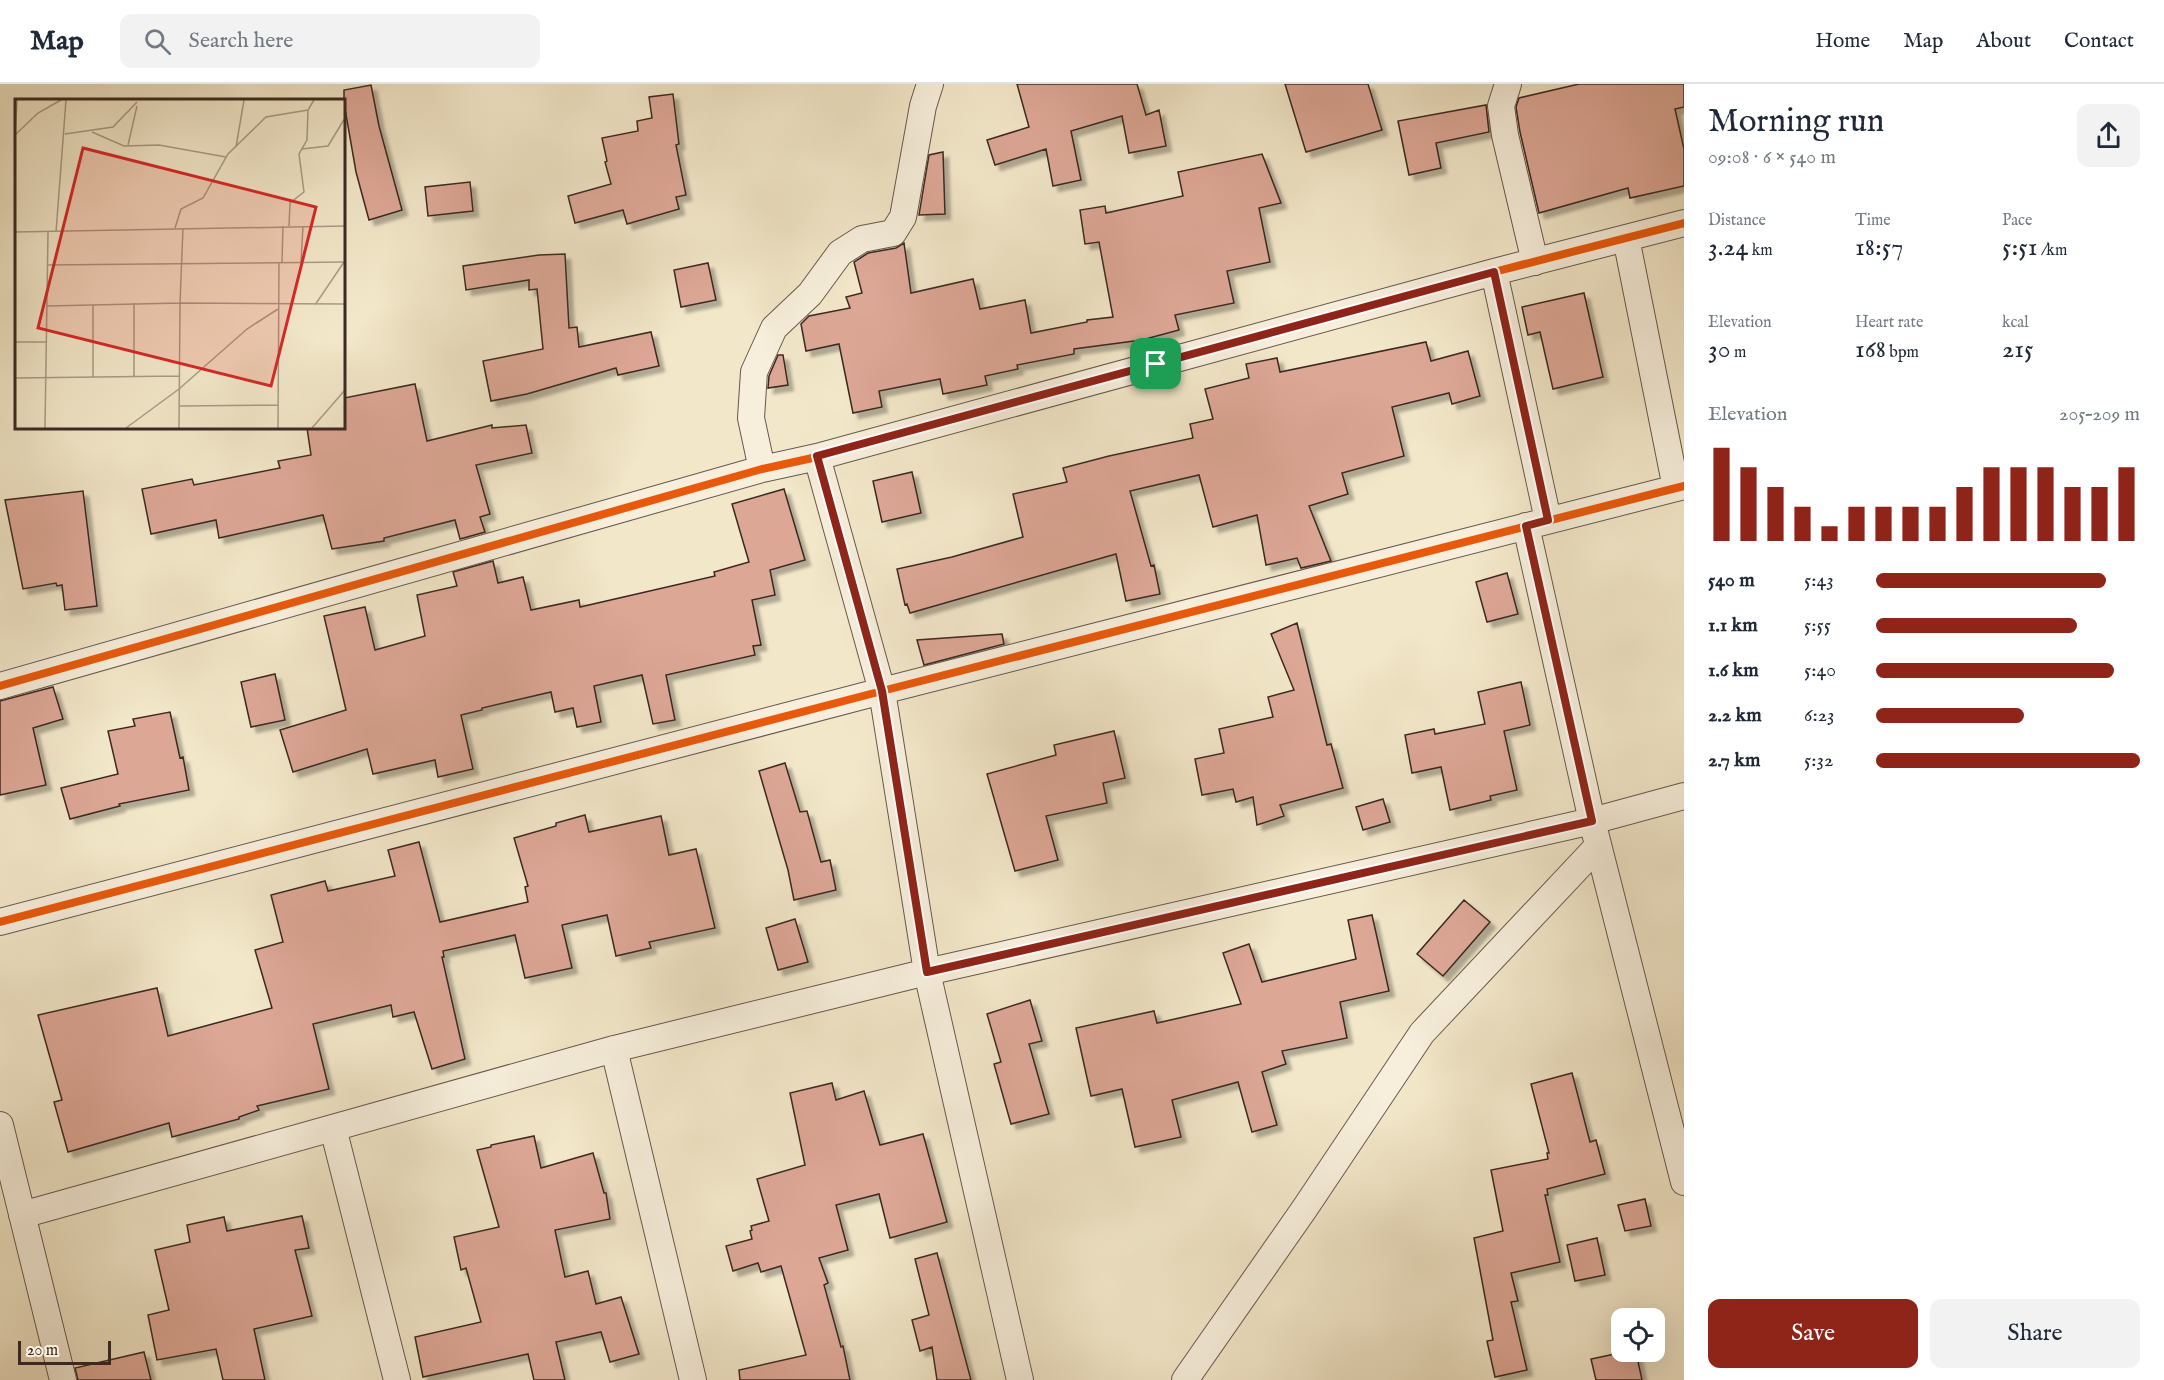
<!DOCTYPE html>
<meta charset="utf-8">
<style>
body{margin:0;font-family:"IM FELL English",serif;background:#f2f2f3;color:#1f2937;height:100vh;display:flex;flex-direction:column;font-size:22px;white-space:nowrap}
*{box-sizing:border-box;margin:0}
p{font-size:20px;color:#747a83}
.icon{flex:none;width:33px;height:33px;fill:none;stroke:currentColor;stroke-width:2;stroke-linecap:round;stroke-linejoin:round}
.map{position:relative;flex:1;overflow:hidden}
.panel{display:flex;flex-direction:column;background:#fff;width:480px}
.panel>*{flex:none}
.controls{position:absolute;left:1611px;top:1224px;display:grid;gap:12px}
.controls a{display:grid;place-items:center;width:54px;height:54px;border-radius:12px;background:#fff;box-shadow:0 6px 24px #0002;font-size:30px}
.scale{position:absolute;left:18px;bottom:15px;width:93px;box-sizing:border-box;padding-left:6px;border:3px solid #3b2922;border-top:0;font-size:16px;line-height:21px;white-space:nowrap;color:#3b2922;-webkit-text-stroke:4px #f7efdc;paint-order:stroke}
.pin{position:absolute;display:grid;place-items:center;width:51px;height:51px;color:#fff;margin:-26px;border-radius:12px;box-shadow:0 3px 9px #0006}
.round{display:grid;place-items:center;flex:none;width:63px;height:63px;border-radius:12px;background:#f2f2f3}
.headline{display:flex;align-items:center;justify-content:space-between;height:102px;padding:0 24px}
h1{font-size:33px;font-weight:600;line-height:45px}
.stats{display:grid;grid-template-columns:repeat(3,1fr);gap:9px;height:102px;padding:6px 24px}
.stats div{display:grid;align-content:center}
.stats b{font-size:26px;font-weight:600}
.stats small{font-size:16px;font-weight:400}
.stats p{font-size:16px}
.chart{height:168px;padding:12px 24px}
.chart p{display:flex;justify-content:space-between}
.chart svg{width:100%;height:108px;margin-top:6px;stroke:#8f2418;stroke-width:6}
.primary-button{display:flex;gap:12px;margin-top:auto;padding:12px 24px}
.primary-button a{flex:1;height:69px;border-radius:12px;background:#8f2418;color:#fff;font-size:24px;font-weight:600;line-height:69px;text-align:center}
.primary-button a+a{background:#f2f2f3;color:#1f2937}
ul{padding:0 24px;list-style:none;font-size:20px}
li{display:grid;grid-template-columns:96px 72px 1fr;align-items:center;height:45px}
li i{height:15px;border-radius:8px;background:#8f2418}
header{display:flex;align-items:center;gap:36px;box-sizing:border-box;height:84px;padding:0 30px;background:#fff;border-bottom:2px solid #e0e1e3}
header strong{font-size:28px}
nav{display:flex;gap:33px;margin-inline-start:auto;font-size:21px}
.search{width:420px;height:54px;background:#f2f2f3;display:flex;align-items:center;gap:15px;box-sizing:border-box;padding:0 21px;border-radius:12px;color:#747a83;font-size:22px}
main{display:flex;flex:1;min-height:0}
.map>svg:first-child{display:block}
.building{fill:#dda796;stroke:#3b2922;stroke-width:1.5;filter:url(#shadow)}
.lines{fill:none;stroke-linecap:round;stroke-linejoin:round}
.street-casing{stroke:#69584c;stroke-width:28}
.street{stroke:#f7efdc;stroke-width:26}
.cycleway-casing{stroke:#f7efdc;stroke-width:11}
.cycleway{stroke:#e8590c;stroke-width:8}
.route-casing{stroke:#fff;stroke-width:12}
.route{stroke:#8f2418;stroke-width:8}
.inset-road{fill:none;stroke:#a99b86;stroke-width:1.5}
.view{fill:#d62828;fill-opacity:0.15;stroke:#d62828;stroke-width:3}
.inset-edge{fill:none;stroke:#3b2922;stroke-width:3}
</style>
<header>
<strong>Map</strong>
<div class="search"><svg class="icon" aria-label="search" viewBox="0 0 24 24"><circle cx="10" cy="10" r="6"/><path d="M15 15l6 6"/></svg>Search here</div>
<nav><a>Home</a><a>Map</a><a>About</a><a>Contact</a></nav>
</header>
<main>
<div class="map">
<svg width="1684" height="1296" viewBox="0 0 1684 1296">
<defs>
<filter id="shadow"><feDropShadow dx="5.5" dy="5.5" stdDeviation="1.5" flood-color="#0004"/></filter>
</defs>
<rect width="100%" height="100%" fill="#f2e7c9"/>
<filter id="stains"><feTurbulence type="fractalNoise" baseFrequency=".00333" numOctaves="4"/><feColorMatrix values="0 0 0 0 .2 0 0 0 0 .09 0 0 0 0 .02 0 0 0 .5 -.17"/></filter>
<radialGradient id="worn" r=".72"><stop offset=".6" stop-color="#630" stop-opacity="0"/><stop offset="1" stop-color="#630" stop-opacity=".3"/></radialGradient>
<path class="building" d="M1017 0H1137L1146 31 1159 26 1166 62 1129 69 1122 32 1071 47 1081 96 1053 102 1046 65 995 81 987 56 1029 43Z
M1285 0H1368L1382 46 1306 68Z
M1579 0H1684V23L1675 25 1684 65V102L1630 114 1628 104 1539 129 1520 48 1516 23 1519 14Z
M371 1 379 42 402 126 369 136 356 88 344 19V6Z
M673 10 679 60 676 61 686 111 676 113 679 125 627 140 623 126 575 139 568 112 611 100 605 78 607 77 602 54 638 47 637 37 652 34 649 13Z
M1486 21 1489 48 1436 59 1441 84 1409 91 1398 37Z
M943 68 945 130 919 131 929 71Z
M1262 70 1281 119 1259 124 1270 178 1227 187 1234 219 1175 231 1179 246 1142 256 1074 265V270L1017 281 1018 285 985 292 987 301 943 310 940 295 879 307 882 323 853 329 839 260 806 267 801 240 809 232 850 224 846 213 862 209 854 178 868 169 896 164 904 159 911 209 973 195 980 225 1025 216 1031 249 1087 238V236L1113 233 1099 158 1085 160 1080 126 1105 122 1106 129 1183 112 1178 88Z
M470 98 473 127 428 132 425 103Z
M565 170 569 244 577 243 579 263 651 248 659 282 618 291 616 284 527 310 491 317 483 277 543 265 537 205 529 206V196L466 206 463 182 539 171Z
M708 179 716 216 681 223 674 186Z
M1584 209 1603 293 1553 305 1540 248 1528 251 1522 223Z
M1426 258 1431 277 1468 267 1480 312 1452 320 1449 309 1392 323 1404 372 1342 389 1348 410 1309 422 1331 477 1301 484 1297 474 1266 481 1257 431 1213 443 1199 391 1130 407 1151 482 1154 481 1160 510 1126 517 1116 470 910 529 907 520 905 521 897 485 952 473 1023 453 1013 410 1067 398 1063 384 1109 372 1193 354 1190 340 1213 335 1205 305 1249 294 1246 280 1277 274 1280 288Z
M778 271H783L788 301 768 304 769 292Z
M415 300 427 357 492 341V344L526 341 532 369 476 381 490 430 480 433 485 448 460 455 455 436 384 454V457L332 465 323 431 219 454 216 436 151 450 142 405 192 395 194 401 280 384 278 377 311 371 307 344H344V314Z
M912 388 921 429 882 438 873 397Z
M784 405 805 476 770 486 775 511 752 516 761 561 753 562 755 571 666 591 675 636 653 640 642 591 594 602 601 638 577 643 573 624 555 628 551 608 482 624V626L461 631 473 685 438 693 435 676 373 690 367 665 293 688 280 646 346 626 324 532 365 523 375 566 425 552 417 511 457 502 453 488 493 477 498 499 523 493 531 526 579 516 580 523 715 492 714 488 749 478 732 420Z
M83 407 97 522 65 526 62 501 57 502 56 499 23 505 5 416Z
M1507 489 1518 530 1487 538 1476 498Z
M1297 539 1327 661 1331 660 1343 704 1280 721 1284 732 1257 741 1253 713 1236 718 1233 705 1202 711 1195 675 1224 669 1219 645 1273 633 1268 613 1294 606 1271 550Z
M1002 550 1004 560 924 581 917 556Z
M275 590 285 636 251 643 241 598Z
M1521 598 1530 641 1504 647 1517 706 1490 712 1491 716 1450 726 1441 683 1412 689 1405 651 1434 645 1435 650 1485 640 1478 608Z
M53 603 63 635 33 644 46 701 0 711V617Z
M170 628 180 674 183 673 189 706 119 720 120 722 70 735 61 704 118 690 108 647 135 642 133 635Z
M1114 647 1125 694 1103 699 1107 719 1046 732 1058 776 1015 787 987 690 1056 671 1054 661Z
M785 679 800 728 807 727 821 778 830 776 836 806 794 816 788 786 759 687Z
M1383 715 1390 738 1363 746 1356 723Z
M585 731 589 748 661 732 669 771 696 765 715 844 649 858 651 864 616 872 607 831 562 841 572 884 525 894 515 851 443 867 444 873H442L465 975 432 985 414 928 393 933 391 921 313 940 329 1005 257 1022 259 1026 239 1033V1035L172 1053 169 1039 68 1068 54 1018 62 1016 38 931 157 904 168 952 272 924 255 866 283 858 271 811 325 797 328 807 395 792 388 766 419 758 440 838 528 818 525 803 528 802 514 754 556 742V739Z
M1464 816 1490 838 1443 892 1417 870Z
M1372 831 1389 907 1340 918 1347 954 1282 967 1286 980 1262 988 1277 1041 1252 1048 1238 998 1172 1016 1181 1053 1135 1063 1122 1005 1091 1012 1076 944 1154 927 1157 939 1241 920 1223 869 1249 860 1262 898 1356 875 1348 836Z
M795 835 808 878 778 886 766 844Z
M1030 916 1042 957 1029 960 1049 1030 1011 1040 994 980 1001 978 987 930Z
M1572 989 1590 1058 1596 1056 1605 1090 1547 1105 1548 1111H1545L1560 1178 1511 1189 1518 1217 1511 1218 1527 1286 1495 1293 1487 1257 1493 1256 1474 1154 1503 1147 1491 1086 1548 1075 1547 1069H1549L1531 1000Z
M832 999 836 1016 864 1007 880 1061 923 1050 947 1138 890 1154 879 1110 836 1121 848 1166 819 1174 828 1199 824 1201 841 1263 843 1262 850 1296H740L739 1286 806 1271 781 1182 761 1188 758 1179 733 1187 726 1162 752 1155 750 1147 752 1146 751 1142 769 1137 757 1095 805 1081 790 1009Z
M534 1052 541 1084 593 1069 604 1109H606L610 1135 555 1146 565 1193 588 1187 596 1220 621 1213 639 1270 610 1278 601 1248 556 1258 565 1296H534L528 1270 423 1293 415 1253 481 1238 466 1184 461 1186 454 1153 499 1143 477 1066 491 1063V1061Z
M1645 1115 1651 1142 1625 1147 1618 1121Z
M302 1132 309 1164 295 1166 312 1232 254 1245 265 1296H223L216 1265 157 1276 148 1231 169 1226 155 1166 190 1158 187 1141 224 1133 227 1147Z
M1597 1154 1605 1191 1575 1197 1567 1161Z
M937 1169 971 1296H937L932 1263 920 1267 912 1236 929 1231 915 1175Z
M144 1268 151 1296H78L75 1284Z
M1624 1268H1636L1642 1296H1596L1591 1275Z"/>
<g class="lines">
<defs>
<path id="street" d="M1508 0 1501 22 1505 51 1535 178
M1626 154 1676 404
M1494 188 1548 436
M762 385 751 334 754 288 774 244 810 210 840 169 862 155 893 149 903 133 923 22 930 0
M1526 442 1592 737 1684 1098
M0 602 762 385 817 373 1494 188 1684 139
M0 838 882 607 1684 402
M614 965 693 1296
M0 1041 63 1296
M333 1044 397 1296
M22 1131 614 965 927 888 882 607 817 373
M1020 1296 927 888 1592 737 1684 712
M1185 1296 1305 1124 1422 949 1598 762"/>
</defs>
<use href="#street" class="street-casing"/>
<use href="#street" class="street"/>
<defs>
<path id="cycleway" d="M0 602 762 385 817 373 1494 188 1684 139
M0 838 882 607 1684 402"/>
</defs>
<use href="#cycleway" class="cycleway-casing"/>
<use href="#cycleway" class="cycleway"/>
</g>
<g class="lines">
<defs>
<path id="route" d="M1494 188 1548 436 1526 442 1592 737 927 888 882 607 817 372Z"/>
</defs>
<use href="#route" class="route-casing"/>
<use href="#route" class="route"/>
</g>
<g transform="translate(15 15)">
<rect width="330" height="330" fill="#f2e7c9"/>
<path class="inset-road" d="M77 33 109 47 144 46 211 58M50 35 98 28 122 3M0 36 23 14 46 1M0 36 2 1M113 46 122 7M221 48 229 1M287 50 313 47 330 19M274 127 275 104 289 93 284 55 292 41 293 11 299 1M160 129 166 110 188 99 213 55 251 18 293 11M0 133 330 127M41 133 51 1M267 163 268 127M286 163 288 127M32 166 330 163M78 206V278M300 206 329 163M32 207 165 204 168 129M0 243H32M119 277V204M0 279 164 277M165 307 263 306M30 329 33 133M111 329 164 290 232 230 263 210M164 329 165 204 330 205M263 329 264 163M297 329 330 291"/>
<path class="view" d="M68 49 301 108 256 287 23 229Z"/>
<rect width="330" height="330" class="inset-edge"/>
</g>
<rect width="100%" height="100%" filter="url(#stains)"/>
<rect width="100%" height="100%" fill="url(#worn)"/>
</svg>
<div class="controls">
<a><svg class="icon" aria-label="locate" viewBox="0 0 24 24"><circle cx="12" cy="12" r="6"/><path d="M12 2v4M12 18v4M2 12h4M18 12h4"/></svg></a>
</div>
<div class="scale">20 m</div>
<div class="pin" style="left:1156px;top:280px;background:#1e9e55"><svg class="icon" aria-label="arrive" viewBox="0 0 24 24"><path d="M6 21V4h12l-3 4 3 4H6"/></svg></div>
</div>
<section class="panel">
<div class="headline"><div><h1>Morning run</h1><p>09:08 · 6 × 540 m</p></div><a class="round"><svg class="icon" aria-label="share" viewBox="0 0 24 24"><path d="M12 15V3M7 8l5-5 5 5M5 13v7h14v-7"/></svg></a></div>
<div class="stats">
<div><p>Distance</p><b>3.24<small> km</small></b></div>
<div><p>Time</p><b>18:57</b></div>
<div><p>Pace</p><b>5:51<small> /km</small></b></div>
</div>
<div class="stats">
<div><p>Elevation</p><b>30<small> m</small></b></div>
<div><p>Heart rate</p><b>168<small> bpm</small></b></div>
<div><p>kcal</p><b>215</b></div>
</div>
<div class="chart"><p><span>Elevation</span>205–209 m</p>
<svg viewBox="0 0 160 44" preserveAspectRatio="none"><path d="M5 44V6M15 44V14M25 44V22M35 44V30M45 44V38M55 44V30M65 44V30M75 44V30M85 44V30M95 44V22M105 44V14M115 44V14M125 44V14M135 44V22M145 44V22M155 44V14"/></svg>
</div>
<ul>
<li><b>540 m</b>5:43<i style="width:87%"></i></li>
<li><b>1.1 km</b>5:55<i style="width:76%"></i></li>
<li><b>1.6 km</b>5:40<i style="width:90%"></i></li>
<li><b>2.2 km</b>6:23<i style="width:56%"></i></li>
<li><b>2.7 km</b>5:32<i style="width:100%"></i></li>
</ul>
<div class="primary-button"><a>Save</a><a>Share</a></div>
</section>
</main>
